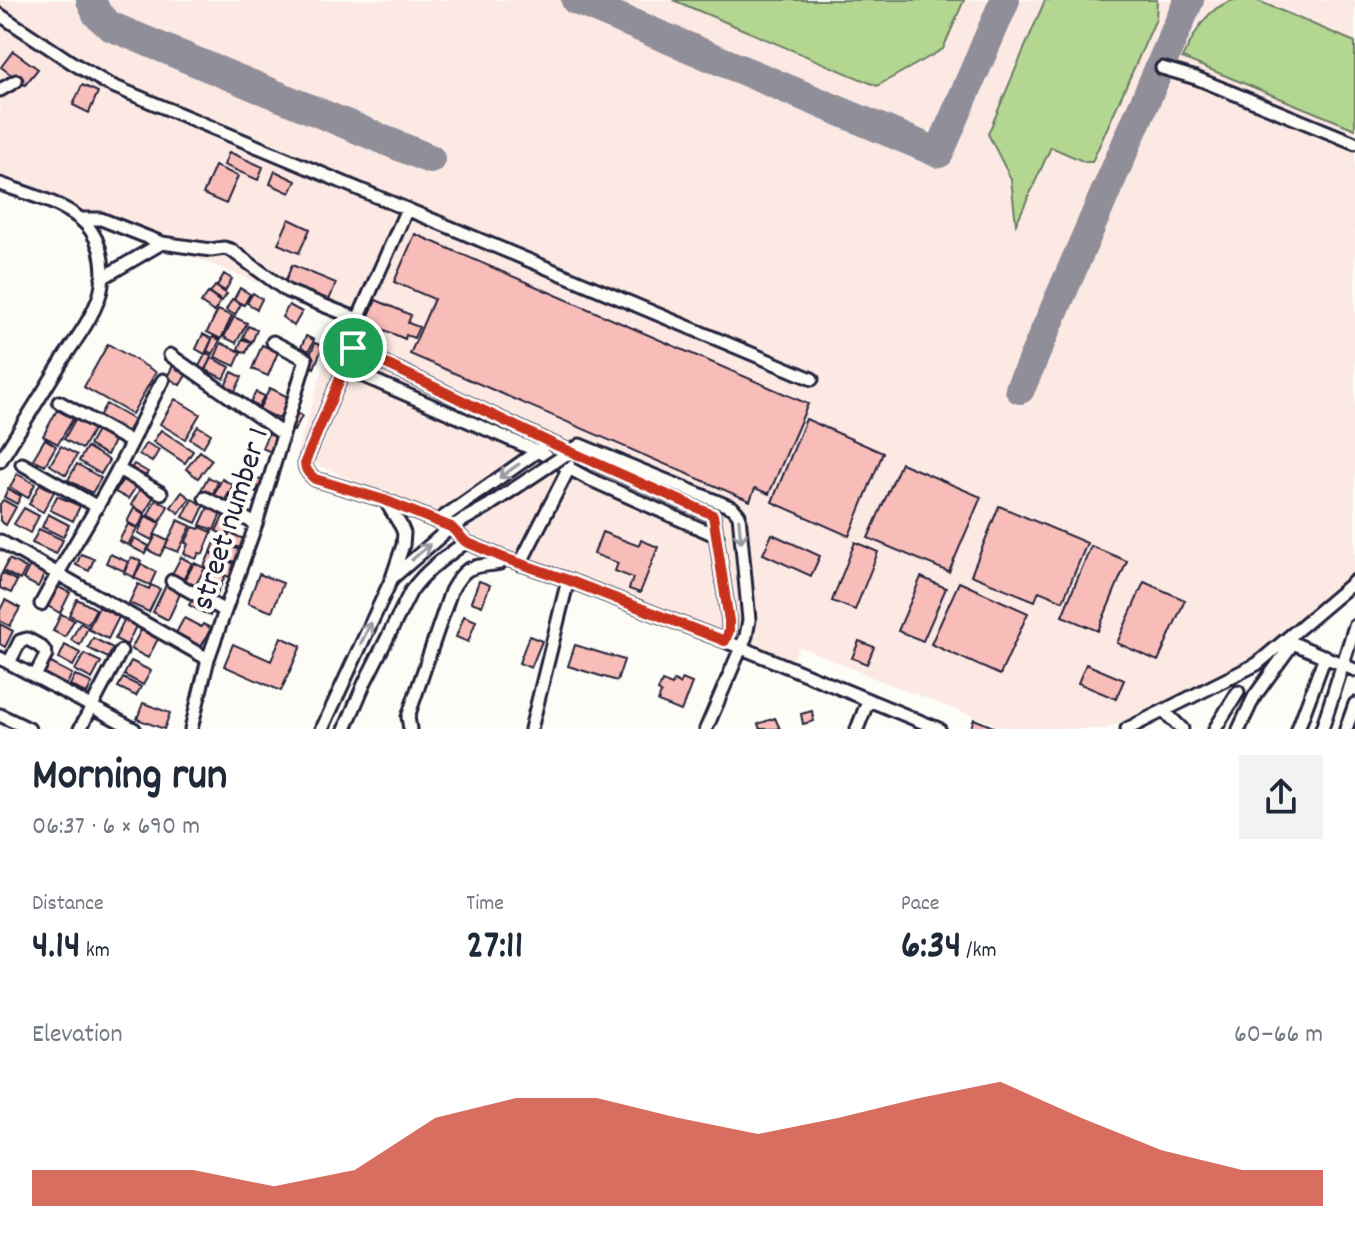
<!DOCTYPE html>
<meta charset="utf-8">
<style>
body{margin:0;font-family:Dekko,sans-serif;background:#f2f2f3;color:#1f2937;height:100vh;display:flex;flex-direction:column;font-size:30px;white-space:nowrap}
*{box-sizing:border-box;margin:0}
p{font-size:26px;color:#747a83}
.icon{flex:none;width:44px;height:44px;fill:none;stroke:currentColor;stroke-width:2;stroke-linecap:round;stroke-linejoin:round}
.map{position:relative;height:729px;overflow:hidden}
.sheet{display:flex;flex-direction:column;background:#fff;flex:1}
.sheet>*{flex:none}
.pin{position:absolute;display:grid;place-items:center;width:68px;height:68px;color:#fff;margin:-34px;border:4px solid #fff;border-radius:50%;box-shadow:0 2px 8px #0007}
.round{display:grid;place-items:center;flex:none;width:84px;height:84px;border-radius:0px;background:#f2f2f3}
.overview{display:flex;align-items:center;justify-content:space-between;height:136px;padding:0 32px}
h1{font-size:44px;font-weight:700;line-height:60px}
.stats{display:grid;grid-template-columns:repeat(3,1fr);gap:12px;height:136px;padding:8px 32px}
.stats div{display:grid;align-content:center}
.stats b{font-size:40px;font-weight:700}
.stats small{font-size:22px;font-weight:400}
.stats p{font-size:22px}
.chart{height:224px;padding:16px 32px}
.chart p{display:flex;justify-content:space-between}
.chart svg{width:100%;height:144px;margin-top:8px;fill:#c8321e;opacity:.7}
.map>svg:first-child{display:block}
.built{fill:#fce9e4}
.green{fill:#b3d691;stroke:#6a7c66;stroke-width:2}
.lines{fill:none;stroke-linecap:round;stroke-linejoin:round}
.taxiway{stroke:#908f99;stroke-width:30}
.building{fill:#f9bdb9;stroke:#22223b;stroke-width:2}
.minor-casing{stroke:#22223b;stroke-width:17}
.minor{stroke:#fdfcf7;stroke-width:11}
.minor-bridge-casing{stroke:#22223b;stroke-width:17;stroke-linecap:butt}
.minor-bridge{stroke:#fdfcf7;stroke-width:11}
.oneway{stroke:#9a9aa2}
.route-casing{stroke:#fff;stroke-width:16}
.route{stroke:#c8321e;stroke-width:10}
.labels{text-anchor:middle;stroke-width:8;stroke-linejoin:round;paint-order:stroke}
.street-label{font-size:32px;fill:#22223b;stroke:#fdfcf7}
</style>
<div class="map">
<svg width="1355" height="729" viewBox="0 0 1355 729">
<rect width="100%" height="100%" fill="#fdfcf7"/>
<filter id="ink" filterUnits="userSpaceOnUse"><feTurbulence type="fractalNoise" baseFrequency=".0125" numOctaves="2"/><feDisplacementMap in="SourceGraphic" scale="16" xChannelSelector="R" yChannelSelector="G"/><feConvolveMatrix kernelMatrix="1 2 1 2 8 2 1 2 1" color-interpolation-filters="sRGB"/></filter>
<g filter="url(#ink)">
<path class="built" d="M0 0H1355V570L1302 622 1257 659 1202 689 1105 729H1006L874 678 799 646 792 662 545 567 296 455 329 349 335 313 0 181Z"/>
<path class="green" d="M673 0H964L943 49 877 86Z
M1045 0H1157L1156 19 1092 162H1085L1051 147 1016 224 1011 179 988 134Z
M1233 0H1256L1355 42V129L1182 58C1196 32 1204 10 1233 0Z"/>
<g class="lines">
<path class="taxiway" d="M91 0 97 14 110 26 430 159
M576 0 939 153 1005 0
M1020 389 1189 0"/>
</g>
<path class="building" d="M13 51 38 69 25 85 1 67Z
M82 85 98 92 89 113 73 105Z
M229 152 263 167 258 180 224 165Z
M215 166 238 176 226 204 203 194Z
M275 171 296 181 290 193 270 184Z
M289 219 310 229 299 253 278 244Z
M415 234 808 404 769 494 755 488 750 501 410 354 434 299 394 282Z
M292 265 336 283 327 305 283 287Z
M224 274 232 279 225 291 217 286Z
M215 286 227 294 222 301 210 293Z
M240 288 250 294 244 305 234 299Z
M208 293 220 302 214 312 201 303Z
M253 293 262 299 257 309 247 303Z
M232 299 241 304 235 315 226 310Z
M376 300 411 315 408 323 419 327 414 338 406 335 405 339 366 322Z
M289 305 302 312 294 326 282 317Z
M218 310 232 316 221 339 207 332Z
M234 317 247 323 236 343 224 337Z
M248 326 257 330 252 342 243 337Z
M203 334 212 339 205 354 196 349Z
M306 336 314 340 309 351 301 347Z
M213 337 220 340 213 354 207 351Z
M242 339 251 342 246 353 238 349Z
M221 343 241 352 235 366 215 357Z
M315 343 323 346 314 368 306 364Z
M108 344 156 372 132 414 84 387Z
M262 345 278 352 268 376 252 369Z
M206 353 212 356 204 371 198 368Z
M212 358 230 367 224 379 206 370Z
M175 362 189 370 180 385 167 377Z
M232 372 242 377 234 393 224 388Z
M270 388 290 398 279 419 259 409Z
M256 392 264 396 258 407 250 403Z
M175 399 200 414 185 439 160 424Z
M106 404 134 420 126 434 98 418Z
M57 410 73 419 58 444 43 436Z
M294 411 302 416 294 431 286 427Z
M76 418 94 428 82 449 64 439Z
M806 419 883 453 849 536 772 502Z
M198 426 211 434 203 447 190 439Z
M270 429 279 433 271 452 262 448Z
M161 430 193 451 185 463 153 442Z
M97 431 114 441 107 455 89 445Z
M45 439 56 446 45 465 33 459Z
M146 443 159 450 152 462 139 454Z
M61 446 77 455 66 475 50 465Z
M87 447 109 460 101 474 79 461Z
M200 451 212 460 198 478 186 469Z
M901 463 981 497 949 572 868 538Z
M77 464 101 478 92 493 68 480Z
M134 464 148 472 143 480 129 472Z
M247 473 262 481 256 492 241 484Z
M17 474 35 484 28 498 10 487Z
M208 477 218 482 212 496 201 490Z
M124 478 137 485 128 499 115 492Z
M222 479 233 485 224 502 213 497Z
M40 484 54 492 43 512 29 504Z
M235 484 247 490 239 507 227 501Z
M8 489 21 496 17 504 4 497Z
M140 489 154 496 145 513 131 505Z
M182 492 190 498 179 513 171 507Z
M57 496 80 506 73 521 50 510Z
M156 499 168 506 160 522 148 515Z
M192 499 204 506 196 523 183 517Z
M3 500 16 507 6 525 0 521V504Z
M209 505 222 511 214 530 200 525Z
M999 506 1087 543 1063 601 1039 591 1035 601 971 575Z
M24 508 39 516 30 533 14 524Z
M134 508 145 514 138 528 127 522Z
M48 514 69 525 63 537 42 527Z
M224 514 235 519 226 536 216 531Z
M146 516 160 523 152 540 138 533Z
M178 520 191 526 178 552 165 547Z
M128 524 137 528 128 545 119 541Z
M193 527 199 529 200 527 212 532 203 554 199 553 196 559 184 554 188 544 185 543Z
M39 529 63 540 56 554 32 543Z
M602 532 639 546 641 540 658 547 640 593 629 589 633 578 615 571 618 563 594 554Z
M230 533 246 540 242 549 225 542Z
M772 534 820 556 811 576 763 554Z
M156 535 168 541 160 556 148 550Z
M134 538 149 546 145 554 130 546Z
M216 540 242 551 237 563 211 552Z
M855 542 878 552 855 610 832 601Z
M1091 546 1127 561 1098 631 1062 616Z
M210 553 237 565 231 578 204 566Z
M81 554 94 559 89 571 76 565Z
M110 554 128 562 124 571 106 563Z
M131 557 141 561 134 577 124 573Z
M181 557 192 563 183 580 172 574Z
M9 559 26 568 20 580 3 571Z
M31 563 46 571 38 587 23 579Z
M194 563 205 568 195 586 185 580Z
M141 564 156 572 150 585 134 578Z
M209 569 225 576 215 598 199 591Z
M2 573 17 581 11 593 0 588V577Z
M259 574 283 583 272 612 248 603Z
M921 577 946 588 923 641 898 631Z
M479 581 490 585 482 606 471 602Z
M959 582 1028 613 1000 675 931 644Z
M1144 582 1185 600 1158 661 1117 643Z
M138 584 149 589 151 585 160 589 149 612 129 603Z
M166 585 181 592 168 620 153 612Z
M57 586 70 593 60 613 46 605Z
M194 596 215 606 210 616 189 605Z
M77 599 96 609 88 624 69 615Z
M5 600 20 608 10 626 0 621V610Z
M99 607 119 617 108 639 88 629Z
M61 614 74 620 65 637 53 631Z
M464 616 476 621 468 642 456 637Z
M184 618 201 627 203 624 211 628 201 647 174 637Z
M124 620 136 626 127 645 115 639Z
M80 623 88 627 80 645 71 640Z
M0 624 13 631 5 647 0 644Z
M141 630 158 639 148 658 131 649Z
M529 636 542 641 531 668 519 663Z
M281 637 301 646 281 691 224 666 233 644 271 661Z
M93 638 113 648 108 658 88 648Z
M859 641 874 647 867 664 852 658Z
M65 645 80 653 73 666 59 658Z
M575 645 624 660 617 681 568 666Z
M84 654 101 662 92 679 75 670Z
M47 661 72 674 64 690 39 677Z
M131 661 151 671 143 685 124 675Z
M1086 664 1124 680 1116 699 1078 683Z
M75 675 92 683 87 694 70 685Z
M123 678 141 687 136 696 118 687Z
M682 679 692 683 681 711 658 702 661 693 658 691 662 681 672 685 674 681 680 684Z
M143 703 170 713 164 729 137 719Z
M812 711 814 721 803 724 801 714Z
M775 718 780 729H760L758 724Z
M974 719 998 729H970Z"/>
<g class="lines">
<defs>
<path id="minor" d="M0 15 71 62 108 84 812 379
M1162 68 1196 78 1355 143
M0 90 16 81
M0 184C25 193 59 202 79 218 100 234 105 261 102 285 99 308 78 337 65 356 44 391 22 426 0 461
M81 219H101L162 243 102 278
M162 243 211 250 224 248 231 250 287 291 358 319
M353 348 358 319 407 209
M170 355 283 434
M345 368 537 451 589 479 717 536
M59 402 131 442
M22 464 96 506
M118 469 161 493
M205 498 256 524
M438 521 542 448
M0 541 208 659
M520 564 569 468 568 463
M392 578 451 527 488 506
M172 581 225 611
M41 604C65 558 94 515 118 469 134 440 146 409 163 380
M1290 638 1293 643 1355 670
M725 641 729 631V621L713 515 549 442 353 348 305 462C305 470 309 474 315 479L384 500 451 527 466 542 504 558 568 580 725 641 939 729
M0 658 134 729
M9 663 20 641 27 639C34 643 44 646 46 655L35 676
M1164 711 1182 729
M0 715 29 729
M80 729 121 651
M191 729 208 659 256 524 306 359 273 342
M322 729 392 578 403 545 404 533 401 526 385 500
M345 729 365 682 411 591C426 570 445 557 466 542
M410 729 408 717 451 591C467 563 471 568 500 563L504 558
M531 729 568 580
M706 729 746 636 749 620
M857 729 868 701
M1127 729 1257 664 1355 581
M1215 729 1238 692
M1239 729 1254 697 1293 643
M1298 729 1325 656
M1322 729 1355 626
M1346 729 1355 704"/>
</defs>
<use href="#minor" class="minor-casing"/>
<use href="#minor" class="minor"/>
<defs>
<path id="minor-bridge" d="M488 506 580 445 733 508 739 515 749 620"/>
</defs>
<use href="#minor-bridge" class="minor-bridge-casing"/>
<use href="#minor-bridge" class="minor-bridge"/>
</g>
<defs><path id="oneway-shaft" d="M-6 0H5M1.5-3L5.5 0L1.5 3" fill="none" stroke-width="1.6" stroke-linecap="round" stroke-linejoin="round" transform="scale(2)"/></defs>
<g class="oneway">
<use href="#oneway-shaft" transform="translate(509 471) rotate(145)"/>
<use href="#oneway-shaft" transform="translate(740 531) rotate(84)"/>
<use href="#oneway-shaft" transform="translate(421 552) rotate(-41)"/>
<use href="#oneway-shaft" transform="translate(366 633) rotate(-64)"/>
</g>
</g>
<g class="lines" filter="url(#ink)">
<defs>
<path id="route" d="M353 348 549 442 713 515 729 621V631L725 641 568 580 504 558 466 542 451 527 384 500 315 479C309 474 305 470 305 462Z"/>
</defs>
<use href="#route" class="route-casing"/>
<use href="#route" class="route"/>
</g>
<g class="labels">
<g class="street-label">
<text transform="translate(228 518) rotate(-72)" y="11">street number 1</text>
</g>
</g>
</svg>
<div class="pin" style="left:353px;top:348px;background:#1e9e55"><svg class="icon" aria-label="arrive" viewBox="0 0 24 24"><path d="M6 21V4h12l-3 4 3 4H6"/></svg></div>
</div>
<section class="sheet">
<div class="overview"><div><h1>Morning run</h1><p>06:37 · 6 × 690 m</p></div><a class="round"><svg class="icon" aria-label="share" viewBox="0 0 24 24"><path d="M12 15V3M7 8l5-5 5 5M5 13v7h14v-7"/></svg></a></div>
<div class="stats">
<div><p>Distance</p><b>4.14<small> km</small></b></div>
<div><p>Time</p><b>27:11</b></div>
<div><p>Pace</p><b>6:34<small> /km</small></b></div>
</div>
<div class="chart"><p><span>Elevation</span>60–66 m</p>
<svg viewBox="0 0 160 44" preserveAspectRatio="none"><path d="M0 44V33L10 33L20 33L30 38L40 33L50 17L60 11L70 11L80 17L90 22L100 17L110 11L120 6L130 17L140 27L150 33L160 33V44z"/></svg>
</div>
</section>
